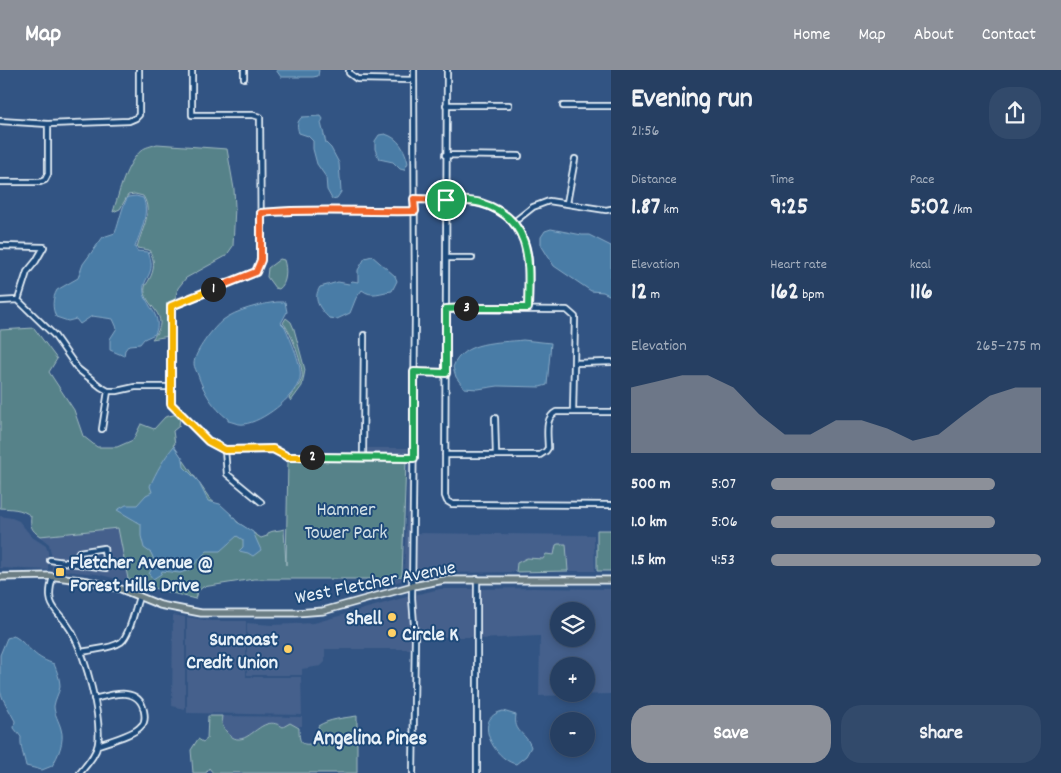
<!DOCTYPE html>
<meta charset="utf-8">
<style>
body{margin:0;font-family:Dekko,sans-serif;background:#324a6b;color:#f1f3f6;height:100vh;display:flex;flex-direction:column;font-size:19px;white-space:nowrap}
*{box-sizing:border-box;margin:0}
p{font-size:16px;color:#a4afbe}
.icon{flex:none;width:28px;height:28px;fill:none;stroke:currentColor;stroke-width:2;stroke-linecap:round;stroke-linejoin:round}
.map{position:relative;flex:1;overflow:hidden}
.sheet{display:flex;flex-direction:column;background:#263f62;width:450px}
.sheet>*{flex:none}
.controls{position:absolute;left:550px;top:532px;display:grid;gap:10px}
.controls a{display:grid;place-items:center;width:45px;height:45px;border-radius:50%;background:#263f62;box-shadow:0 2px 8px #0003,0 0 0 1px #425877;font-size:25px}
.pin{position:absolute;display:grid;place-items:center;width:42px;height:42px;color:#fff;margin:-21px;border:2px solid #fff;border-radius:50%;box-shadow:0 1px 5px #0007}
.km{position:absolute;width:25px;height:25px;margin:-12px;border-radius:50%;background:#222;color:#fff;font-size:14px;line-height:25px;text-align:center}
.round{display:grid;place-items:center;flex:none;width:52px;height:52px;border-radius:20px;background:#324a6b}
.headline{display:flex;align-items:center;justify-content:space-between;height:85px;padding:0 20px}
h1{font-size:28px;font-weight:700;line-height:38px}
.stats{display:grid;grid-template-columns:repeat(3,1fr);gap:8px;height:85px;padding:5px 20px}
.stats div{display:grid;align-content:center}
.stats b{font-size:25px;font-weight:700}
.stats small{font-size:14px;font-weight:400}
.stats p{font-size:14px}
.chart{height:140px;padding:10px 20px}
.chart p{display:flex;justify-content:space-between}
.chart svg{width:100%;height:90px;margin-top:5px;fill:#8c9099;opacity:.7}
.primary-button{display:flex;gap:10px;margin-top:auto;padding:10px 20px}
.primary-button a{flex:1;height:58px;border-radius:20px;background:#8c9099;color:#fff;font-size:20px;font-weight:700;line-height:58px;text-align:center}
.primary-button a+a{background:#324a6b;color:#f1f3f6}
ul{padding:0 20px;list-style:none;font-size:16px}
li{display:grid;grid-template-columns:80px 60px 1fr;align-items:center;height:38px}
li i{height:12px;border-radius:6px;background:#8c9099}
header{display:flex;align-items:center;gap:30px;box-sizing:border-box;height:70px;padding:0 25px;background:#8c9099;color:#fff}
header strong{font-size:24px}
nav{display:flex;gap:28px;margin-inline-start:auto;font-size:18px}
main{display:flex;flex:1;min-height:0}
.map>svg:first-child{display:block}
.built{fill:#44608c;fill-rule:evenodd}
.green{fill:#578289;stroke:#a0bac0}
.water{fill:#487ca6;stroke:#88abc7}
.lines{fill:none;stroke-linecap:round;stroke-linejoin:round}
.minor-casing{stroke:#e8f1f8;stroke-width:8}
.major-casing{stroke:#e8f1f8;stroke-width:9}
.minor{stroke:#1f4a7a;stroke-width:4.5}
.major{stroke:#6c7e84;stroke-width:5.5}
.split-1-casing{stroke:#fff;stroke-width:10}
.split-2-casing{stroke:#fff;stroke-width:10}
.split-3-casing{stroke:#fff;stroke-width:10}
.split-4-casing{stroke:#fff;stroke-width:10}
.split-1{stroke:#f0652b;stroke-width:6}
.split-2{stroke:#f5b400;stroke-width:6}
.split-3{stroke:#22a559;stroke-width:6}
.split-4{stroke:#22a559;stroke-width:6}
.poi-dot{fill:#ffd166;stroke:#1f4a7a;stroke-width:2}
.labels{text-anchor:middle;stroke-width:4;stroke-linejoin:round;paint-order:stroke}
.park-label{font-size:20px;fill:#d2e0e7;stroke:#1f4a7a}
.poi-label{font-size:20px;font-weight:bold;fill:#e8f1f8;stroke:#1f4a7a;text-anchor:start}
.street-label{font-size:20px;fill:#e8f1f8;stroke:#1f4a7a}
.neighbourhood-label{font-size:21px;font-weight:bold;fill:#e8f1f8;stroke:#1f4a7a}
</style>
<header>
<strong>Map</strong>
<nav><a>Home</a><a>Map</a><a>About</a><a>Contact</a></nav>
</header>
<main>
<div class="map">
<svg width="611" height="703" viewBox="0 0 611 703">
<rect width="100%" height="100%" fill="#325483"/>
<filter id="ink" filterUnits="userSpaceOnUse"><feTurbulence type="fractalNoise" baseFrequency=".02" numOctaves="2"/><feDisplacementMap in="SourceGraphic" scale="10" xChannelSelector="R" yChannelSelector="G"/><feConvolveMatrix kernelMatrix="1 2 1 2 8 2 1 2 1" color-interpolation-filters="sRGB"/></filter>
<g filter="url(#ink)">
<path class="built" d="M360 378H412V386L359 385Z
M408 390 412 391 411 508 362 522 360 511H383L404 507Z
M0 446 12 448 19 451 32 467 46 476 48 482V500L0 498Z
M114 454 122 460 140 507 139 518 117 509 97 504 52 500V493L106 501 108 498 106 478 103 476 79 479 72 490 52 488 49 474 34 462 40 466 88 460Z
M415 463 594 465 595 501H568L566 474H558L556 476 554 485 544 489 527 488 517 494 516 502 440 503 415 507Z
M533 518 611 519V624L539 626 540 566 479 569V519ZM559 541H586V569H559ZM559 596H586V624H559Z
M440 519H475V567H444L442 563H416L414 525Z
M410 526 412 579H325V592L321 596 302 599V605H247V553L272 555 314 553Z
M173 545 185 547V639L172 636Z
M187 547 211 551H246V607H301L302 645 187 643Z
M222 646 302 647V656L283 657 275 653 268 654 258 658 248 667 238 669 230 666 226 661 221 650Z"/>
<path class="green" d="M157 74 227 79 234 119 235 137 233 176 226 186 186 208 178 218 174 233 169 237V266L152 269C175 244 141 236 145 217 146 214 148 212 149 210 155 199 155 190 149 180L137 178C140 162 154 143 143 126L135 124 128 125 120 139 113 142C119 124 126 92 142 80 145 77 152 76 157 74Z
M280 189 284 190C287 199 287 214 279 219L275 218 267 207 268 198Z
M286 248 291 252 294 259 305 300 302 316 291 331 289 328C293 323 300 315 302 308 304 297 291 261 283 253Z
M34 258 57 289 49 302 74 340 83 366 97 377H117L133 370 141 354 154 359 165 347 177 344 180 347 179 356 173 361 175 374 173 375 210 429 240 454 261 468 267 466 268 463C273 460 279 461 284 459L286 495 288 390 406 391 402 506 383 509H254L203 517 197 522 195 529 153 518 147 514 128 509 118 458 40 466C31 460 30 456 31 446 21 438 11 439 0 438V260Z
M597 460H611V501H597Z
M558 474H566L568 501 516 502 517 493 527 488 543 489 546 484 554 485 556 475Z
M208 646H222C221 651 222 656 226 661 241 681 253 658 267 654 273 652 278 654 283 657L290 653 299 658C299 671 300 677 315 673L320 664 318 656C329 649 344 648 357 646V703H213L209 698 206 703H193L191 680 198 669 203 672 207 669Z"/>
<path class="water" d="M276 0H319L318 6 313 7H281Z
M321 46 323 49 321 53 326 73 331 78 339 93 341 122 337 128 332 129 327 120 326 107 317 94 313 79V71L308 66 299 63C297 56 296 53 302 47Z
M385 64C399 68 405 80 408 93L404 100 400 99 393 92 379 89 375 79V71L379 65Z
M136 126 143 128C150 143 140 163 135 177L137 181 148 182C158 205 141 207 144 223 148 239 163 246 155 264L144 269 140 274 129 275 125 280 124 286 110 280V269L117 258 113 249 92 246 80 254 76 249 68 251 56 247C52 238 52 229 57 220L78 208 83 194 103 167 115 163C120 151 121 138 128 127Z
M551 159 582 165H589L611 176V226L603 222 591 221 554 196 541 175V167L545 161Z
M372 186 395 206 397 211 392 221C381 222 372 228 362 220L356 228 350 243 337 249 329 248C320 239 312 229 320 217L338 212 349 214 352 211 358 212V200L365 188Z
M277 232H285L287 242 281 253 285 257C290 269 303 296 300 309 294 328 262 352 244 354 239 355 233 352 228 351V349C213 337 204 323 198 305 197 302 194 297 194 294 194 282 214 257 223 250 236 240 261 234 277 232Z
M523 270 551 273 547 315 540 317 498 316 478 319 464 318 456 307 453 297C463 270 499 273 523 270Z
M174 376 183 389 184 397 198 411 208 431 220 434 232 445 237 452 253 462 261 480 253 486 248 483 239 481 243 477V470L237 466 220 481H207L189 500 180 503 162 501 161 504 153 509 149 504 155 492 151 483 144 478 141 466V454L117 440 126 435H137L146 425 152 422 150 416C156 402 164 388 174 376Z
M14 566C22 570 26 577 33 582 39 588 46 591 54 594 57 601 60 609 60 617 59 623 55 629 54 636 54 644 59 651 61 659 65 671 58 686 52 696L42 700 26 696C24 686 20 677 21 667L14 658 15 651 3 629 0 621V585L7 568Z
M503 641 516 645C513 663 526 662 531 677L526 686 516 694C495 690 471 648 503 641Z"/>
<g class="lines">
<defs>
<path id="minor" d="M192 0V45H253L260 47 261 190 256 202 171 237V334L208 371 225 380 273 379 288 387 414 388
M349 0V3L357 9 414 10
M447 0 445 426 447 431 452 434 611 435
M244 8V0
M446 35H509
M563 36H611
M0 51 48 54 129 51 136 48 139 45V0
M445 85 519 86
M0 112H40L45 110 48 104V54
M415 129C460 130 517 126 528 184 531 201 528 220 528 238
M567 133 575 89
M261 143C312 138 363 142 415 141
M514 152 533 137 549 131 606 140 611 139
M0 176 44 177 36 191 27 202 18 230
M446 188H472
M18 230 54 265 78 299 101 317 108 321H117L135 317H171
M0 231 18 230
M446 239 567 240 575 247 573 342
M574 293 611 292
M414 302 446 303
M495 348 496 385
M102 359 108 321
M225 380 227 404 261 432
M445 385H540L546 381 548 378C548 366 544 348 556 342H611
M363 387 364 265
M50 490 106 498 104 478 79 482 73 492
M53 507C43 540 60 539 73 564 86 589 102 646 98 674 96 685 87 694 80 703
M82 582C94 579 111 579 121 572 130 565 135 538 139 527
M94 629C110 625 139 615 144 641 145 646 145 653 141 656 134 665 109 671 98 675
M413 703 415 568 412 528 415 246 414 0
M477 703V509"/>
<path id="major" d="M0 507 49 506 88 511 121 519 160 535 201 543H296L323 541 413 516 444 510H611"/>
</defs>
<use href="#minor" class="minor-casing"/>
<use href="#major" class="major-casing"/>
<use href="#minor" class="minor"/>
<use href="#major" class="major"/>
</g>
</g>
<g class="lines" filter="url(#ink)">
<defs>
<path id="split-1" d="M213 219 256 202 261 190V143C312 138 363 142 415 141L414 129 446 130"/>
<path id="split-2" d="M213 219 171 236V334L208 371 225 380 273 379 288 387H312"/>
<path id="split-3" d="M312 387 414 388V302L446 303V239L466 238"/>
<path id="split-4" d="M446 130C457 131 471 130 481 133 534 149 529 193 528 238H466"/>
</defs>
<use href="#split-1" class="split-1-casing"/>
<use href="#split-2" class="split-2-casing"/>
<use href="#split-3" class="split-3-casing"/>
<use href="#split-4" class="split-4-casing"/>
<use href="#split-1" class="split-1"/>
<use href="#split-2" class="split-2"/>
<use href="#split-3" class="split-3"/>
<use href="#split-4" class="split-4"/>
</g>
<g class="poi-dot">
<rect x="55" y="497" width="10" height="10" rx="2.5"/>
<circle cx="392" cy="547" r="5"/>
<circle cx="392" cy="563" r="5"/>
<circle cx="288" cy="579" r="5"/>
</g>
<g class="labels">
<g class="park-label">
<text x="346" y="445">Hamner<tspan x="346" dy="23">Tower Park</tspan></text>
</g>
<g class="poi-label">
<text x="70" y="498">Fletcher Avenue @<tspan x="70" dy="23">Forest Hills Drive</tspan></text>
<text x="382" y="554" text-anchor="end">Shell</text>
<text x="402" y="570">Circle K</text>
<text x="278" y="575" text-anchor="end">Suncoast<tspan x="278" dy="23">Credit Union</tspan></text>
</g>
<g class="street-label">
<text transform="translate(375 511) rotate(-11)" y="7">West Fletcher Avenue</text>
</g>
<g class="neighbourhood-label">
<text x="370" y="674">Angelina Pines</text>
</g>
</g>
</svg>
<div class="controls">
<a><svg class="icon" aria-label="layers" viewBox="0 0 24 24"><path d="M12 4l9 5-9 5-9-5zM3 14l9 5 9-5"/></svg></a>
<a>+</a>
<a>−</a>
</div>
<div class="pin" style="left:446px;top:130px;background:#1e9e55"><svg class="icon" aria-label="arrive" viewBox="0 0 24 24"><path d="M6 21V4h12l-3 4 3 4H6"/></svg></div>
<b class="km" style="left:213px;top:219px">1</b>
<b class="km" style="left:312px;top:387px">2</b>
<b class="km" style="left:466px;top:238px">3</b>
</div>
<section class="sheet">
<div class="headline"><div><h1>Evening run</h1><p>21:56</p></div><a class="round"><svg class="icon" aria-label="share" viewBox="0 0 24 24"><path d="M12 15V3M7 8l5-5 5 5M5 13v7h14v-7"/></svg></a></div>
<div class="stats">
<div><p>Distance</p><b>1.87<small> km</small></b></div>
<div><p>Time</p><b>9:25</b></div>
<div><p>Pace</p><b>5:02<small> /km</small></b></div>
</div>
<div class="stats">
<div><p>Elevation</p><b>12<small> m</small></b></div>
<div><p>Heart rate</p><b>162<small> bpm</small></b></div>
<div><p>kcal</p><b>116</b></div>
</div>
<div class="chart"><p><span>Elevation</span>265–275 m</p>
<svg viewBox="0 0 160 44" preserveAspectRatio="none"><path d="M0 44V12L10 9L20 6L30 6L40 12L50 25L60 35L70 35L80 28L90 28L100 32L110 38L120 35L130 25L140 16L150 12L160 12V44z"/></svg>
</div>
<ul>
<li><b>500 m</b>5:07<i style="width:83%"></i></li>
<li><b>1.0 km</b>5:06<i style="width:83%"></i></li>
<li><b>1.5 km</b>4:53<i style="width:100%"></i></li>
</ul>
<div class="primary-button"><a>Save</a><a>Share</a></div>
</section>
</main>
